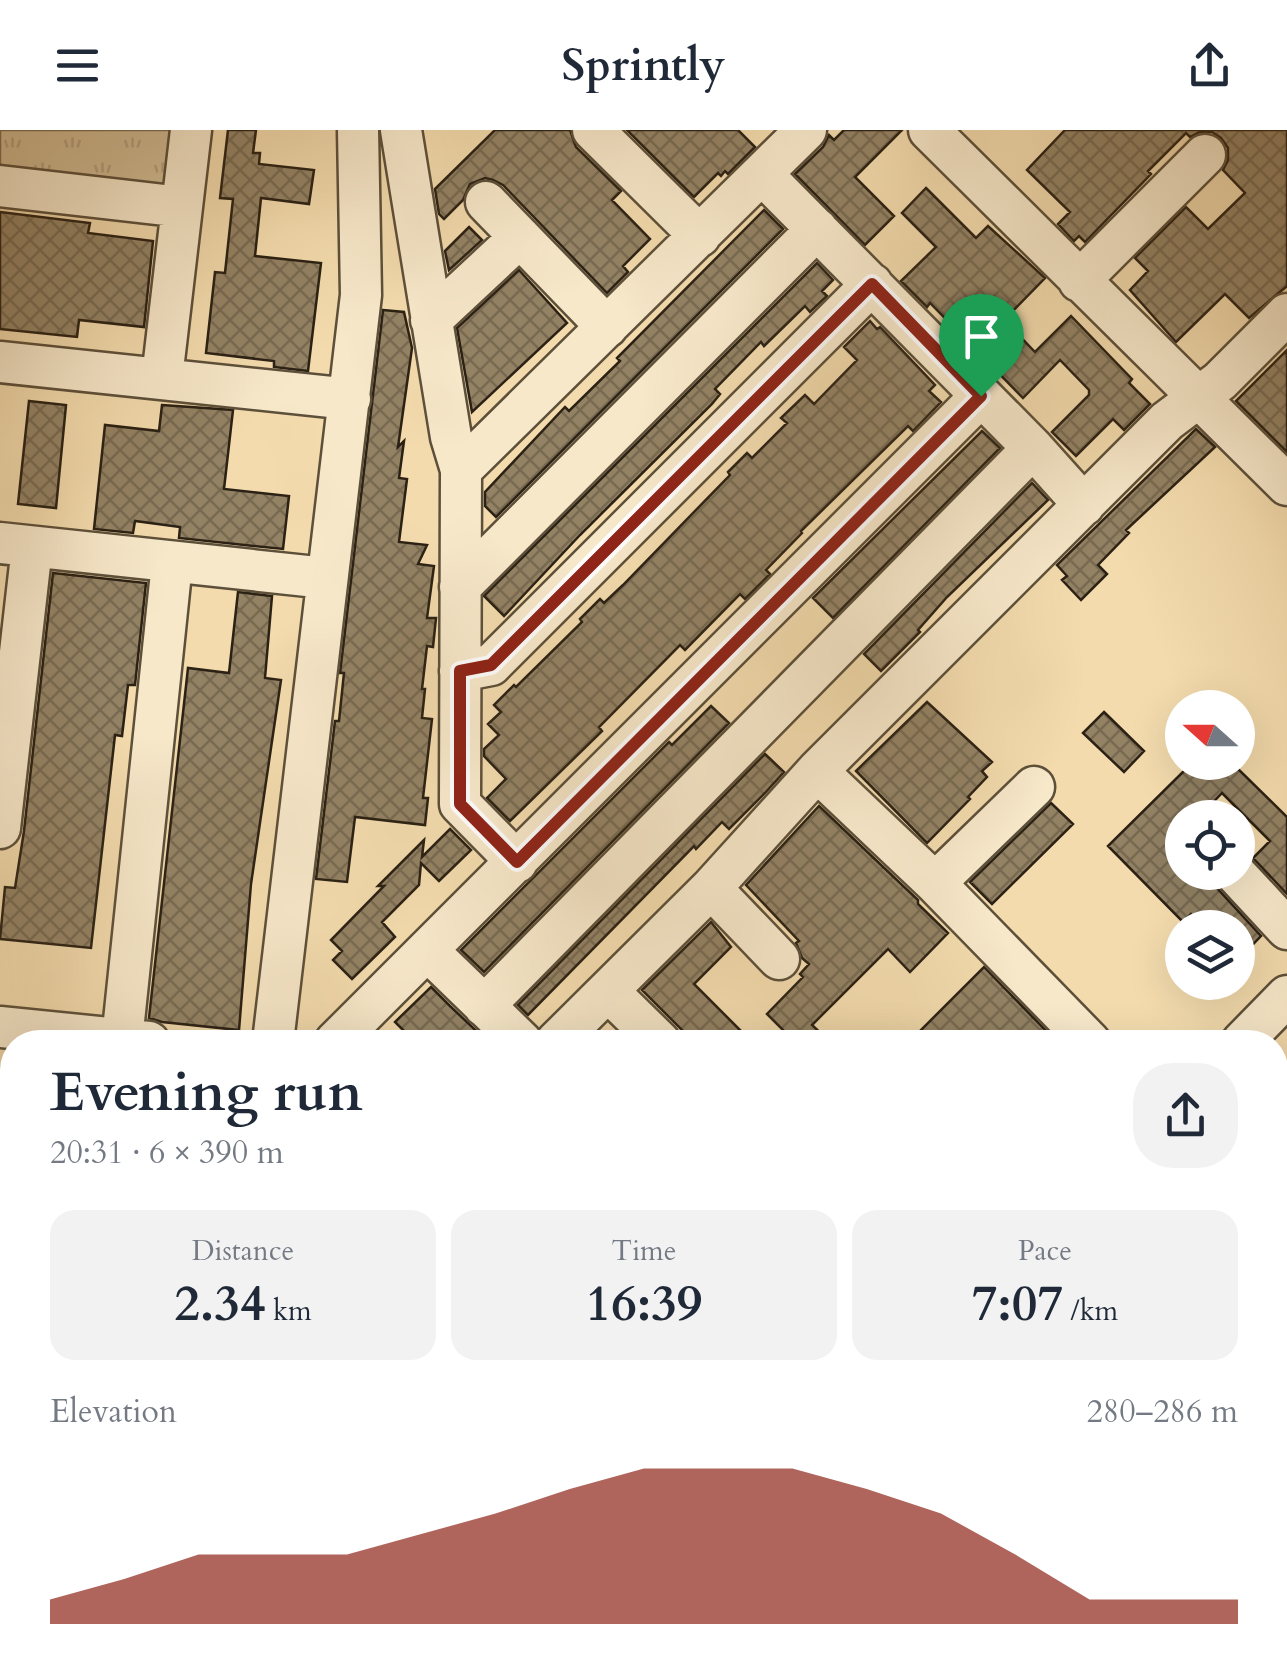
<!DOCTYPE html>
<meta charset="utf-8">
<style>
body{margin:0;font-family:Cardo,serif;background:#f2f2f3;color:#1f2937;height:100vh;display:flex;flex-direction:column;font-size:38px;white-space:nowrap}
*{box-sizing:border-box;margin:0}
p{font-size:32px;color:#747a83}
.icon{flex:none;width:55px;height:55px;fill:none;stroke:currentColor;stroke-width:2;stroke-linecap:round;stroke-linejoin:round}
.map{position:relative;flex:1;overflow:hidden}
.sheet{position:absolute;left:0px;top:900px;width:1288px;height:642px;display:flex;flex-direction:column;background:#fff;border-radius:40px 40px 0 0;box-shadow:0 10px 40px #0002}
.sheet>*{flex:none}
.needle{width:65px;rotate:291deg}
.tools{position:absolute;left:1165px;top:560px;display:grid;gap:20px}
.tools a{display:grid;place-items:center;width:90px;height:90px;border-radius:50%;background:#fff;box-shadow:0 10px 40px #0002;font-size:50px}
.pin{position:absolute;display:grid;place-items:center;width:85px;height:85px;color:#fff;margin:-102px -42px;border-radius:50% 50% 50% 0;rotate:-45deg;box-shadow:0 0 10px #0007}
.pin .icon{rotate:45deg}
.round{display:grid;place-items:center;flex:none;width:105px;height:105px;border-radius:40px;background:#f2f2f3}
.overview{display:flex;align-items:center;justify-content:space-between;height:170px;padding:0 50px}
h1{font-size:55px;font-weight:600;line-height:75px}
.stats{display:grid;grid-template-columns:repeat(3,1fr);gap:15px;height:170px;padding:10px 50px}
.stats div{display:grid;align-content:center;border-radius:25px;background:#f2f2f3;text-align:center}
.stats b{font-size:50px;font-weight:600}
.stats small{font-size:28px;font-weight:400}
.stats p{font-size:28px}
.chart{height:280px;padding:20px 50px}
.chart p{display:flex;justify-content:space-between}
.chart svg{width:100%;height:180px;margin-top:10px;fill:#8f2418;opacity:.7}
header{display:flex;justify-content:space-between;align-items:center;height:130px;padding:0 50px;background:#fff;font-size:45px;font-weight:600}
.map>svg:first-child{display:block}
.park{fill:url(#park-tufts);stroke:#7e6e54;stroke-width:2.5}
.building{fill:url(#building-cross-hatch);stroke:#2b2114;stroke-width:2.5}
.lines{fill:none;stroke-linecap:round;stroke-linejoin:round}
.minor-casing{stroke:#5d503a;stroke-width:45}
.minor{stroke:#f7e8ca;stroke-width:40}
.route-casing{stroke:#fff;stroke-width:20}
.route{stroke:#8f2418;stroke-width:12}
</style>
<header><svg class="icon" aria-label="menu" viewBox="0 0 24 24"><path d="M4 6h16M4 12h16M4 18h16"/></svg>Sprintly<svg class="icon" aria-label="share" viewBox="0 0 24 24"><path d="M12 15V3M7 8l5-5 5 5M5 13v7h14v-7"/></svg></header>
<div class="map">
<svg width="1287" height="1542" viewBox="0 0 1287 1542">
<defs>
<pattern id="park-tufts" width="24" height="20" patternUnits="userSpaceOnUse" patternTransform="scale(2.5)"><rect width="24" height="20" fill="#d1bb93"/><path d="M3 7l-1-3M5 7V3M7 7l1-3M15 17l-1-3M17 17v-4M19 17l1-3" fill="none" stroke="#b4a07e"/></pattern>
<pattern id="building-cross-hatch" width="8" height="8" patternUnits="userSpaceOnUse" patternTransform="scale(2.5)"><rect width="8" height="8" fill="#938264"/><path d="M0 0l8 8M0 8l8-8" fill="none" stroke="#786a51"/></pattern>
</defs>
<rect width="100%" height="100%" fill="#f3dbad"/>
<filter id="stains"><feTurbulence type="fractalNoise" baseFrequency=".002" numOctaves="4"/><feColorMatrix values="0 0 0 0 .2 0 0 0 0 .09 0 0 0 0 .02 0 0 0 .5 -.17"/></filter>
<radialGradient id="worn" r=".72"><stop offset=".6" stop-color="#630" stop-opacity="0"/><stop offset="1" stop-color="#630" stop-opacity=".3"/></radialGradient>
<path class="park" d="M0 0H171L165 59 0 40Z"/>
<path class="building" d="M228 0H256L253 23H260L259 34 314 40 309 74 261 68 255 126 321 133 308 241 274 237V231L206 223 215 142 225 143 233 69 220 68Z
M495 0H570L576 17 621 61 612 70 650 109 623 136 628 142 607 163 503 55 493 50 485 48 470 54 463 70 444 89 439 84 435 59Z
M627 0H738L755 17 728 44 725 41 721 46 718 43 694 67Z
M844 0H902L855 47 894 86 865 115 795 44 823 17 829 5 834 10Z
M1065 0H1287V156L1249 188 1225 164 1176 212 1130 160 1148 141 1135 128 1186 77 1208 99 1245 63 1223 40 1228 30V18L1221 8 1212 2H1200L1190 7 1186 3 1148 41 1151 44 1085 112 1079 106 1074 111 1058 94 1070 82 1027 40Z
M926 58 976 108 988 96 1045 148 1004 190 1035 222 1071 186 1132 249 1129 253 1150 274 1124 300 1113 289 1076 326 1052 302 1089 265V260L1060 230 1023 268 930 173 927 177 901 151 936 117 902 83Z
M764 80 783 99 496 387 485 376V362L565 277 569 281 620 231 617 228Z
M0 82 90 93 88 103 153 111 144 197 79 190 77 207 0 199Z
M469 97 482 110 449 140 445 121Z
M817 133 833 150 822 161 827 166 810 182 805 176 764 216 761 212 715 259 720 264 712 274 580 405 504 486 484 466Z
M519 140 567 193 472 282 457 198Z
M383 180 404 182 412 218 398 317 404 311 399 348 407 349 399 412 427 415 418 434 434 436 427 488H436L433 517 427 516 422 559H425L422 588 432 589 423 668H428L425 695 355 687 347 752 316 749 335 591H339L344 543H340Z
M870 191 877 199 880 197 935 255 929 261 941 272 913 301 908 296 801 401 802 403 766 440 770 444 745 469 740 464 685 520 680 515 599 597 602 601 510 691 487 668 506 649 484 626V619L499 605 488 594 501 582 494 575 514 555 516 557 582 492 580 489 600 469 604 473 623 455 730 345 728 342 747 323 752 328 787 293 781 288 805 265 814 274 857 230 844 217Z
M1287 220V322L1236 271Z
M29 271 66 275 56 378 18 374Z
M162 275 233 280 224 359 289 366 283 419 179 408 180 397 135 391 133 403 94 399 105 295 159 301Z
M1196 299 1215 317 1126 400 1129 403 1098 435 1107 444 1081 470 1062 450 1067 446 1057 435Z
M982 301 1000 318 833 488 813 468Z
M1032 353 1048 370 947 467 918 500 920 502 881 541 864 524Z
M53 443 146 453 135 555H128L122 606 115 605 91 818 0 809 5 757 15 758 24 701Z
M238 462 272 466 265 548 281 550 251 754 239 900 162 892 149 888 188 538 229 543Z
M927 572 992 632 982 641 987 647 968 667 970 669 927 713 856 641Z
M711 576 729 593 484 842 461 820 669 612 672 615Z
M1104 582 1144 621 1124 642 1083 603Z
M765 624 784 642 765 663 729 699 722 692 696 719 694 716 528 885 518 875Z
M1193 632H1231L1287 687V764L1253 728 1270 711 1222 663 1198 688H1182V742H1211L1217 758 1261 806 1238 830V798H1205L1191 784 1183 792 1108 716Z
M1051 673 1073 694 992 774 970 752Z
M819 676 918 770V774L948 803 910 842 888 819 812 895 830 912H795L767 884 803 847 800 844 809 834 802 828 796 813 799 811 746 755Z
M450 699 471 720 439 751 421 733 419 755 382 792 395 807 352 849 333 830 342 821 331 810 384 756H378L424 710 422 727Z
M711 792 731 817 694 854 752 912H694L642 860Z
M984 837 1057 912H909Z
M431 857 450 876 488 912H415L395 892Z"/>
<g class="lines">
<defs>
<path id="minor" d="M401 0 451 307 461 340
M593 0 700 106
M929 0 1287 355
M763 45 1033 318 1084 375
M0 56 182 77
M486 72 607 197
M1079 151 1205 25
M431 190 520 107
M0 232 350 269
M162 248 191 0
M0 413 326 448
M460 457 817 99
M460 541 491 535 872 154
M817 641 935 753 1090 912
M0 698 32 417
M517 732 460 674 461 340 806 0
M1234 742 1287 799
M935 753 1034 657
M711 758 779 829
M427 820 522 912
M608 861 660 912
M484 876 1033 318
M0 897 149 912
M122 910 172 433
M273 912 361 165 358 0
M335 912 981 266
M556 912 711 758 817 641 1167 291 1220 251 1287 184
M1242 912 1287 866
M0 1072 12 1073
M0 1509 12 1505
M265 1530 275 1542
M609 1542 621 1530"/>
</defs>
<use href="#minor" class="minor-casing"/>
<use href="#minor" class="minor"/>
</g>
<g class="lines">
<defs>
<path id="route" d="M872 154 981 266 517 732 460 674V541L491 535Z"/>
</defs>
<use href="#route" class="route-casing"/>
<use href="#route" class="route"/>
</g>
<rect width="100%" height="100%" filter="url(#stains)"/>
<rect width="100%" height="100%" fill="url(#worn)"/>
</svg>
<div class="tools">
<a><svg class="needle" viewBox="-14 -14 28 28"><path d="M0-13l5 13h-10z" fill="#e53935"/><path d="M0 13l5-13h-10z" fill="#747a83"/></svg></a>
<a><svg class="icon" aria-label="locate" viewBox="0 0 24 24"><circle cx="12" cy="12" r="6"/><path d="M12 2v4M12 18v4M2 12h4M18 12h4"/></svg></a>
<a><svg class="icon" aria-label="layers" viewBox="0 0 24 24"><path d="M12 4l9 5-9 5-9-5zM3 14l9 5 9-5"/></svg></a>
</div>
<div class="pin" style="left:981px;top:266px;background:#1e9e55"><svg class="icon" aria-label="arrive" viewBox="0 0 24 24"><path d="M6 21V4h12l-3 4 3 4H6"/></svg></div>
<section class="sheet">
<div class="overview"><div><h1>Evening run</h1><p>20:31 · 6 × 390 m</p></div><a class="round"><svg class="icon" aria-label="share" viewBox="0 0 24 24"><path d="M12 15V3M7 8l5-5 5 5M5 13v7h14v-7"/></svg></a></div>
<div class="stats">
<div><p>Distance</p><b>2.34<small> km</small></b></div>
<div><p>Time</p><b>16:39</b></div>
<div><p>Pace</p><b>7:07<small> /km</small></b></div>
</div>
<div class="chart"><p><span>Elevation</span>280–286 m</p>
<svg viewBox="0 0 160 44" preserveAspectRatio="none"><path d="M0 44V38L10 33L20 27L30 27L40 27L50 22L60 17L70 11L80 6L90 6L100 6L110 11L120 17L130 27L140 38L150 38L160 38V44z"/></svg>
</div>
</section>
</div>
